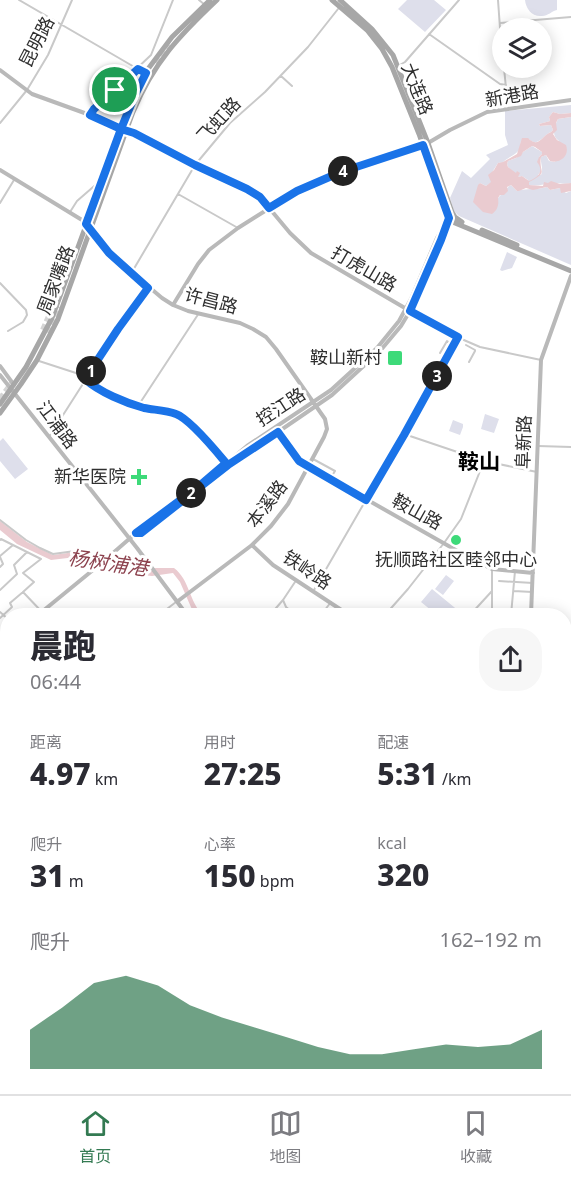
<!DOCTYPE html>
<html lang="zh">
<meta charset="utf-8">
<style>
body{margin:0;font-family:"Noto Sans","Noto Sans SC",sans-serif;background:#f7f7f7;color:#2b2b33;height:100vh;display:flex;flex-direction:column;font-size:22px;white-space:nowrap}
*{box-sizing:border-box;margin:0}
p{font-size:20px;color:#7c7c81}
.icon{flex:none;width:33px;height:33px;fill:none;stroke:currentColor;stroke-width:2;stroke-linecap:round;stroke-linejoin:round}
.map{position:relative;flex:1;overflow:hidden}
.sheet{position:absolute;left:0px;top:608px;width:572px;height:488px;display:flex;flex-direction:column;background:#fff;border-radius:24px 24px 0 0;box-shadow:0 3px 15px #0003}
.sheet>*{flex:none}
.tools{position:absolute;left:492px;top:18px;display:grid;gap:12px}
.tools a{display:grid;place-items:center;width:60px;height:60px;border-radius:50%;background:#fff;box-shadow:0 3px 15px #0003;font-size:30px}
.pin{position:absolute;display:grid;place-items:center;width:51px;height:51px;color:#fff;margin:-26px;border:3px solid #fff;border-radius:50%;box-shadow:0 2px 6px #0007}
.km{position:absolute;width:30px;height:30px;margin:-15px;border-radius:50%;background:#222;color:#fff;font-size:16px;line-height:30px;text-align:center}
.round{display:grid;place-items:center;flex:none;width:63px;height:63px;border-radius:24px;background:#f7f7f7}
.head{display:flex;align-items:center;justify-content:space-between;height:102px;padding:0 30px}
h1{font-size:33px;font-weight:800;line-height:45px}
.metrics{display:grid;grid-template-columns:repeat(3,1fr);gap:9px;height:102px;padding:6px 30px}
.metrics div{display:grid;align-content:center}
.metrics b{font-size:30px;font-weight:800}
.metrics small{font-size:16px;font-weight:400}
.metrics p{font-size:16px}
.chart{height:168px;padding:12px 30px}
.chart p{display:flex;justify-content:space-between}
.chart svg{width:100%;height:108px;margin-top:6px;fill:#337a52;opacity:.7}
.tabs{display:flex;justify-content:space-around;align-items:center;height:84px;border-top:2px solid #e1e1e2;background:#fff;font-size:16px;color:#7c7c81}
.tabs a{display:grid;justify-items:center;gap:3px}
.tabs .selected{color:#337a52}
.map>svg:first-child{display:block}
.green{fill:#dedfeb}
.water{fill:#eacbd0;fill-rule:evenodd}
.lines{fill:none;stroke-linecap:round;stroke-linejoin:round}
.highway-tunnel{stroke:#d5d5d5;stroke-width:6;stroke-dasharray:6 3;stroke-linecap:butt}
.street{stroke:#c9c9c9;stroke-width:2}
.secondary{stroke:#b9b9b9;stroke-width:4}
.primary{stroke:#a7a7a7;stroke-width:5}
.highway{stroke:#969696;stroke-width:6}
.secondary-bridge{stroke:#b9b9b9;stroke-width:4}
.route-casing{stroke:#fff;stroke-width:12}
.route{stroke:#1a73e8;stroke-width:8}
.poi-dot{fill:#3dda79;stroke:#fff;stroke-width:2}
.labels{text-anchor:middle;stroke-width:6;stroke-linejoin:round;paint-order:stroke}
.street-label{font-size:18px;fill:#2f2f2f;stroke:#fff}
.poi-label{font-size:18px;fill:#2f2f2f;stroke:#fff;text-anchor:end}
.water-label{font-size:20px;font-style:italic;fill:#8c424e;stroke:#fff}
.quarter-label{font-size:21px;font-weight:bold;fill:#000;stroke:#fff}
</style>
<div class="map">
<svg width="571" height="1094" viewBox="0 0 571 1094">
<rect width="100%" height="100%" fill="#fff"/>
<path class="green" d="M407 0H434L446 10 425 32 398 9Z
M525 0H557V10C552 11 548 16 542 16 532 17 526 9 525 0Z
M571 105V113L560 114 553 112 549 117 550 121 539 124 540 126 551 125 553 130 551 132C543 135 538 148 529 139L521 141C520 153 516 153 507 159 500 164 506 162 498 163L491 174 492 182 486 186 480 183 479 185 474 202 482 209 498 204V198L509 186 511 185 517 191C527 188 536 190 547 187L550 190 560 188 566 193 571 191V265L459 216 454 211 450 198 462 171 471 178 490 159 486 155 508 145 505 135V111Z
M571 117V183C562 185 557 182 550 183 542 185 537 186 529 185L528 180 522 176 518 177 508 167 507 164 508 161 516 158 523 152 532 146 542 152V154L539 157 541 171 538 175H541C544 169 540 163 541 157L546 155 549 161 555 162 559 141C551 135 554 127 558 119Z
M507 252 517 257 512 268 502 271 500 270Z
M485 414 499 419 494 433 481 429Z
M453 420 463 424V427L460 435 449 431Z
M3 438 28 469 15 479 0 461V441Z
M446 575 454 581 443 595 435 589Z
M432 589 460 612 458 615H437L421 602Z"/>
<path class="water" d="M553 112 560 114 571 113V117L558 119 556 123 557 130 553 134 557 140 566 145C570 156 560 164 550 161L546 155 541 157C538 173 550 171 529 182V185L543 186 544 182 548 183 551 181 560 184 571 183V191L561 193 560 188 550 190 547 187 533 190 526 188 519 191H517L511 185 507 187 508 191 504 195H500L498 198C499 204 498 210 492 214L483 212 473 202 478 185 480 183 486 186 491 182 488 175 494 170 498 163 503 162 517 154 522 138H528C539 149 541 136 551 132L553 130 551 125 540 126 539 124 550 121 549 117ZM532 146 535 147 542 152V154L539 157 537 162C544 171 539 177 529 181L522 176 518 177 520 173 517 171 516 173 508 167 507 164 508 161 521 156 523 152Z
M376 277 388 284 390 282 392 283 393 282 396 283 395 287 391 294 372 283Z
M0 521 27 542 53 555 75 552 93 559 145 568H174C190 580 189 602 203 615H195L194 614 180 582 173 573 152 576 111 572 100 570 76 557 51 560 17 544 0 530Z
M96 1088H116C106 1094 95 1094 83 1094Z"/>
<g class="lines">
<path class="highway-tunnel" d="M157 64 170 45
M43 330 57 298
M48 333 60 307
M0 399 12 383"/>
<path class="street" d="M19 0 143 72
M199 0 205 5
M498 0 502 56
M500 23 571 17
M429 34 500 84 506 85
M398 66 405 62 459 0
M504 68 508 108
M281 76 292 86
M91 114 94 109 151 55 173 0
M0 123 27 90 48 55 72 0
M178 194 238 228
M0 203 14 180
M70 212 77 201 100 181
M132 272 195 165 230 123 265 92 308 47 338 9
M0 283 26 310 27 315 23 322 8 331
M410 311 450 334 480 347 541 360
M466 345 475 350V351L469 362
M440 353 447 341 454 345
M39 361 79 374 98 388 128 402 143 408 179 415 199 433 226 463
M138 406 199 313
M404 434 484 461 537 472
M49 437 118 329 149 288
M538 446 571 447
M313 459 335 471 330 479
M0 520 26 540 40 548 53 554 75 551 85 553 93 558 105 560
M0 540 1 539 13 545
M0 556 13 545 41 559 23 573 34 582 23 592
M0 557 3 564 0 567
M499 581 533 583
M0 590 17 574 14 565 27 552
M314 590 404 434 458 337
M514 591 532 592
M283 600 286 607 296 615
M0 612 8 619
M159 615 176 602
M270 615 283 600 295 582
M321 615 331 602
M385 615 408 589 444 543 461 519 484 461
M470 615 492 591
M487 615 492 610 525 612
M492 615V569
M511 615 515 571
M0 618 12 607 10 603 23 592 42 612
M564 686H571
M0 705 8 712
M564 719H571
M564 762H571
M0 881 8 889
M0 995 8 988
M0 1024 8 1032
M467 1088 470 1094"/>
<path class="secondary" d="M0 70 32 94 90 115 121 129 134 133 195 165 247 189 260 197 290 233 311 253 410 311
M0 170 82 220 109 253 162 298 173 305 188 311 240 323 253 329 266 337 276 349 325 419 327 429 324 437 288 504 271 526 252 545 178 601
M173 305 198 264 209 250 238 228 297 191 358 165 428 143 450 130 487 112 571 100
M0 366 14 385
M0 375 137 548 187 615
M278 431 299 461 468 557 492 569 533 573
M226 466 278 432 332 395 380 351 401 326 410 311 447 224
M252 545 273 565 349 615
M105 560 136 533 198 487 247 446 331 390 377 348 399 321 411 299 437 238 449 218
M38 615 93 570
M531 615 541 360 571 276
M0 649 8 642
M564 656H571
M0 884 8 878
M564 973H571
M564 1071H571
M60 1094 67 1088
M285 1094 292 1088
M435 1094 442 1088"/>
<path class="primary" d="M332 0 367 30 382 49 392 67 419 134 447 213 450 219 455 223 571 271
M340 0 372 29 393 55 428 143 452 212 455 217 462 222
M482 230 517 245
M0 404 26 367 52 318 128 111 145 73 172 37 210 0
M0 413 21 384 37 360 58 319 133 112C154 62 179 36 217 0
M0 797 8 805
M564 810H571
M564 814H571
M270 1088 276 1094
M278 1088 284 1094"/>
<path class="highway" d="M0 788 8 796
M564 818H571"/>
<path class="secondary-bridge" d="M93 570 105 560"/>
</g>
<g class="lines">
<defs>
<path id="route" d="M115 90 94 109 90 115 121 129 86 224 109 253 148 288 118 329 85 379C99 392 126 403 144 408 154 410 166 410 176 414 190 419 216 451 226 463L198 487 136 533H141L228 465 278 432 299 461 366 500 404 435 458 337 410 311 441 240 449 218 423 145 341 172 297 191 269 208 260 197 247 189 195 165 134 133 121 129 135 95 146 73 138 69 115 90"/>
</defs>
<use href="#route" class="route-casing"/>
<use href="#route" class="route"/>
</g>
<g class="poi-dot">
<rect x="387" y="350" width="16" height="16" rx="3"/>
<path d="M136 468h6v6h6v6h-6v6h-6v-6h-6v-6h6z"/>
<circle cx="456" cy="540" r="6"/>
</g>
<g class="labels">
<g class="street-label">
<text transform="translate(37 42) rotate(-63)" y="6">昆明路</text>
<text transform="translate(417 89) rotate(68)" y="6">大连路</text>
<text transform="translate(512 96) rotate(-10)" y="6">新港路</text>
<text transform="translate(219 120) rotate(-47)" y="6">飞虹路</text>
<text transform="translate(364 269) rotate(30)" y="6">打虎山路</text>
<text transform="translate(56 280) rotate(-69)" y="6">周家嘴路</text>
<text transform="translate(211 301) rotate(15)" y="6">许昌路</text>
<text transform="translate(281 407) rotate(-33)" y="6">控江路</text>
<text transform="translate(57 425) rotate(53)" y="6">江浦路</text>
<text transform="translate(524 442) rotate(-88)" y="6">阜新路</text>
<text transform="translate(267 504) rotate(-53)" y="6">本溪路</text>
<text transform="translate(417 512) rotate(29)" y="6">鞍山路</text>
<text transform="translate(307 570) rotate(34)" y="6">铁岭路</text>
</g>
<g class="poi-label">
<text x="382" y="364">鞍山新村</text>
<text x="126" y="483">新华医院</text>
<text x="456" y="566" text-anchor="middle">抚顺路社区睦邻中心</text>
</g>
<g class="water-label">
<text transform="translate(108 563) rotate(8)" y="7">杨树浦港</text>
</g>
<g class="quarter-label">
<text x="479" y="469">鞍山</text>
</g>
</g>
</svg>
<div class="tools">
<a><svg class="icon" aria-label="layers" viewBox="0 0 24 24"><path d="M12 4l9 5-9 5-9-5zM3 14l9 5 9-5"/></svg></a>
</div>
<div class="pin" style="left:115px;top:90px;background:#1e9e55"><svg class="icon" aria-label="arrive" viewBox="0 0 24 24"><path d="M6 21V4h12l-3 4 3 4H6"/></svg></div>
<b class="km" style="left:91px;top:371px">1</b>
<b class="km" style="left:191px;top:493px">2</b>
<b class="km" style="left:437px;top:376px">3</b>
<b class="km" style="left:343px;top:171px">4</b>
<section class="sheet">
<div class="head"><div><h1>晨跑</h1><p>06:44</p></div><a class="round"><svg class="icon" aria-label="share" viewBox="0 0 24 24"><path d="M12 15V3M7 8l5-5 5 5M5 13v7h14v-7"/></svg></a></div>
<div class="metrics">
<div><p>距离</p><b>4.97<small> km</small></b></div>
<div><p>用时</p><b>27:25</b></div>
<div><p>配速</p><b>5:31<small> /km</small></b></div>
</div>
<div class="metrics">
<div><p>爬升</p><b>31<small> m</small></b></div>
<div><p>心率</p><b>150<small> bpm</small></b></div>
<div><p>kcal</p><b>320</b></div>
</div>
<div class="chart"><p><span>爬升</span>162–192 m</p>
<svg viewBox="0 0 160 44" preserveAspectRatio="none"><path d="M0 44V28L10 19L20 9L30 6L40 10L50 18L60 23L70 27L80 31L90 35L100 38L110 38L120 36L130 34L140 35L150 34L160 28V44z"/></svg>
</div>
</section>
</div>
<nav class="tabs">
<a class="selected"><svg class="icon" aria-label="home" viewBox="0 0 24 24"><path d="M3 11l9-7 9 7M6 9v11h12V9"/></svg>首页</a>
<a><svg class="icon" aria-label="map" viewBox="0 0 24 24"><path d="M3 6l6-2 6 2 6-2v14l-6 2-6-2-6 2zM9 4v14M15 6v14"/></svg>地图</a>
<a><svg class="icon" aria-label="saved" viewBox="0 0 24 24"><path d="M7 4h10v16l-5-4-5 4z"/></svg>收藏</a>
</nav>
